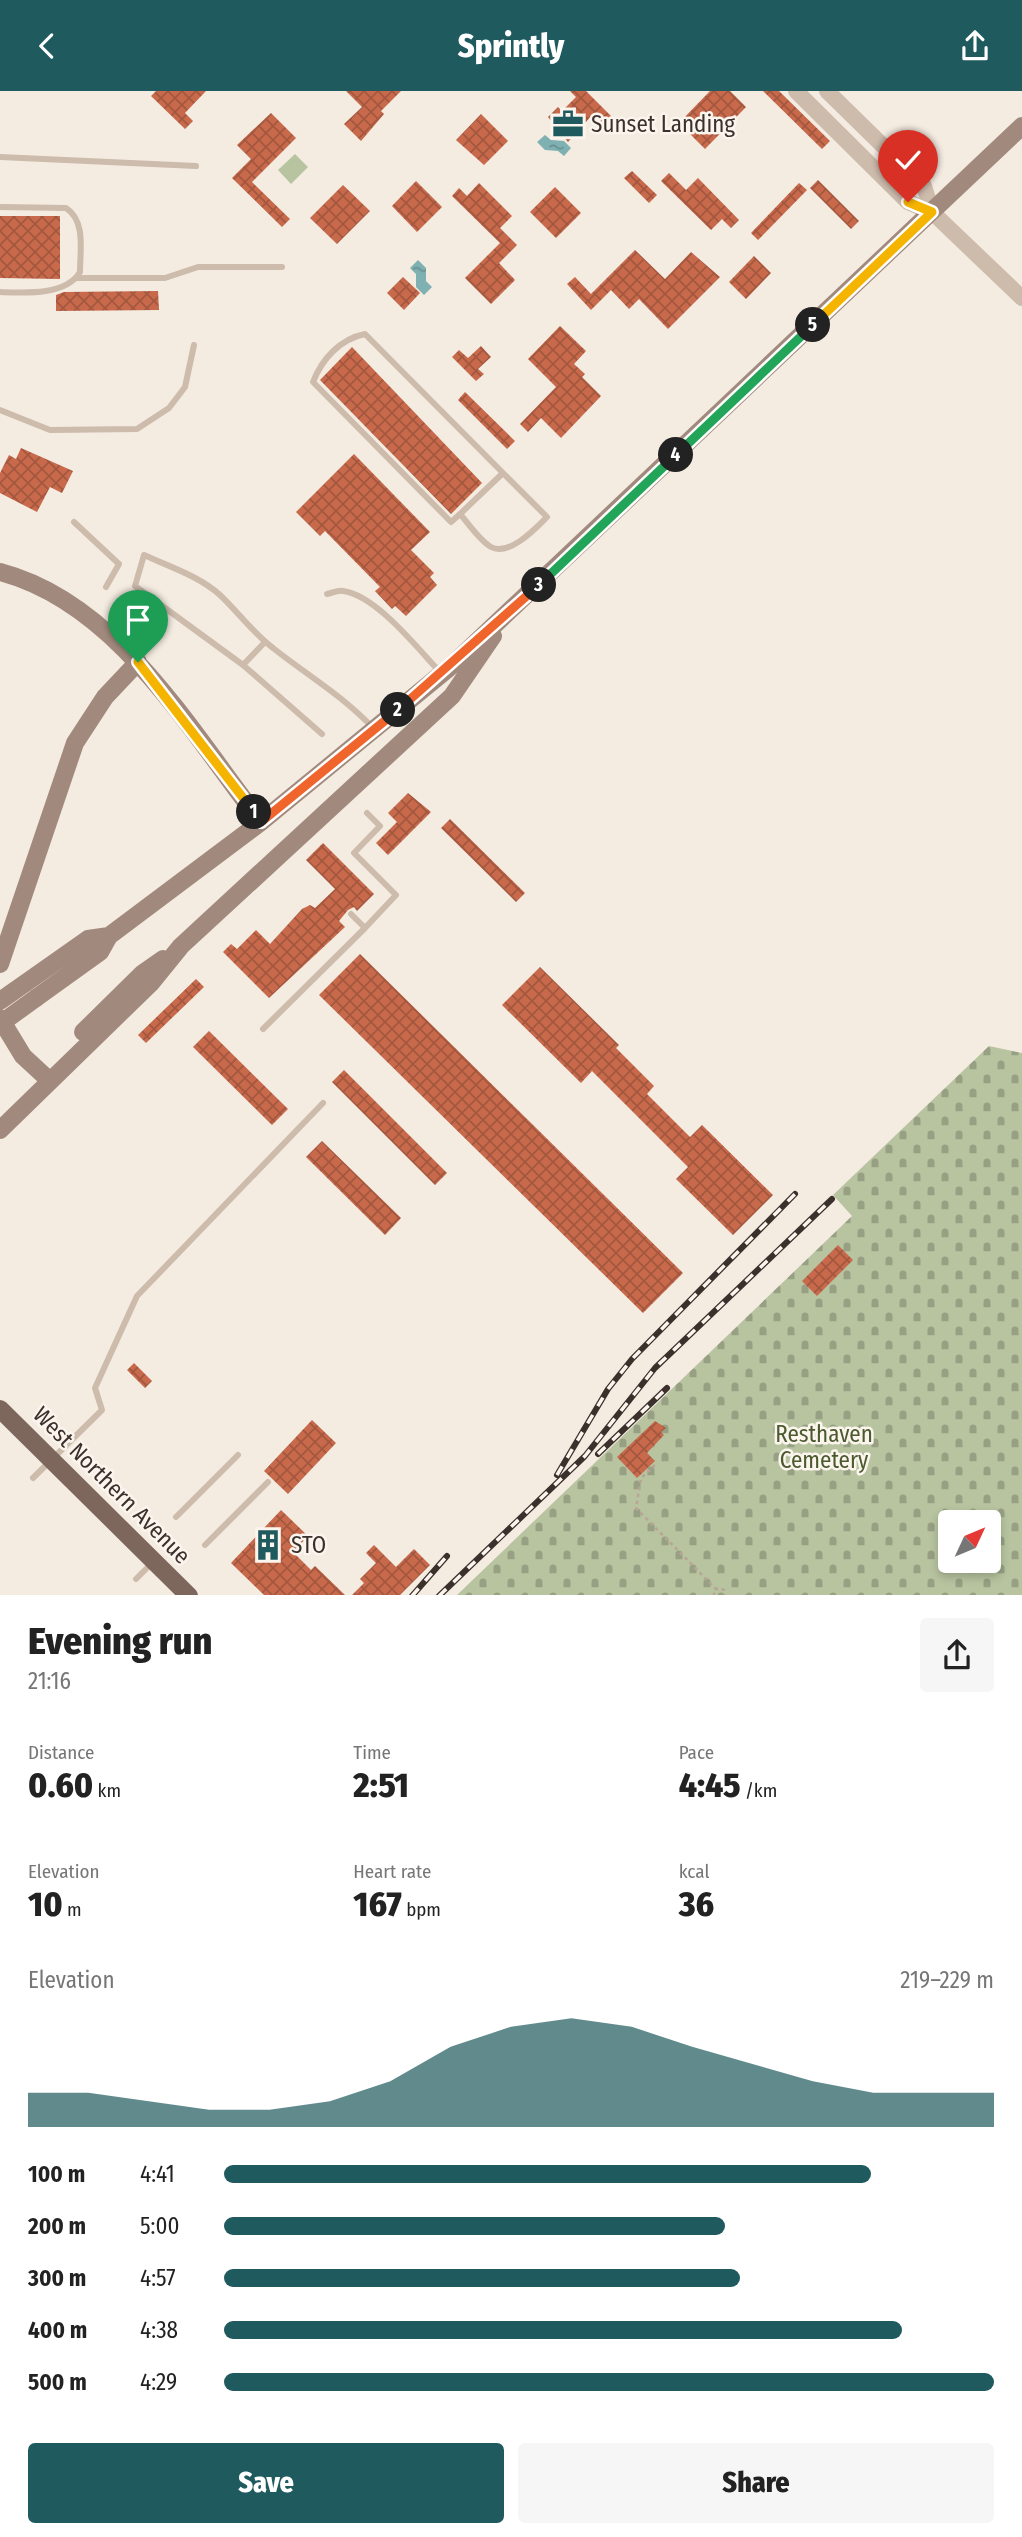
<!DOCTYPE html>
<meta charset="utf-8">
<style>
body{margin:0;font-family:"Fira Sans Condensed",sans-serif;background:#f6f6f6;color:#222;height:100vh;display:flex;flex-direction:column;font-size:26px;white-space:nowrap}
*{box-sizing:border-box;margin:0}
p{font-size:23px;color:#767676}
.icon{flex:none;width:38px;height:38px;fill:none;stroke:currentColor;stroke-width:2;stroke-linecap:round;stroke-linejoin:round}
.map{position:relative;height:1504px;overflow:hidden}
.sheet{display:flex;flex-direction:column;background:#fff;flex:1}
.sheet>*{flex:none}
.needle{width:46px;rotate:46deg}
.controls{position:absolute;left:938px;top:1419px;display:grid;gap:14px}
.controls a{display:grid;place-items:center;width:63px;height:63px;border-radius:7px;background:#fff;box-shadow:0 4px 10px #0003;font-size:35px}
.pin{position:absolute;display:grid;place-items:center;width:60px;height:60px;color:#fff;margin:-72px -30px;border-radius:50% 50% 50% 0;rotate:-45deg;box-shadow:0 0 7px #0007}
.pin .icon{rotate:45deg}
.km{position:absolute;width:35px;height:35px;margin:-18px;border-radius:50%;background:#222;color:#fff;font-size:19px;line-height:35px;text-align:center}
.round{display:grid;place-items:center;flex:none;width:74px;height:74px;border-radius:7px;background:#f6f6f6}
.summary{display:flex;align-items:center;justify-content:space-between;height:119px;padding:0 28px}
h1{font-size:38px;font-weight:800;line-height:52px}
.figures{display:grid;grid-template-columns:repeat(3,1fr);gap:10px;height:119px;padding:7px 28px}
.figures div{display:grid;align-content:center}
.figures b{font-size:35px;font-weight:800}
.figures small{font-size:19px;font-weight:400}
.figures p{font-size:19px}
.chart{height:196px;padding:14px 28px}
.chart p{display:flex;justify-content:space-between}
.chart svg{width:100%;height:126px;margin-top:7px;fill:#1f5a5e;opacity:.7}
.cta{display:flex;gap:14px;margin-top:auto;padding:14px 28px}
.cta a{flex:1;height:80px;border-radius:7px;background:#1f5a5e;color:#fff;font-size:28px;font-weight:800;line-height:80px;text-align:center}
.cta a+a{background:#f6f6f6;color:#222}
ul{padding:0 28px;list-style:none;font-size:23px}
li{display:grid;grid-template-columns:112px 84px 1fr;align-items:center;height:52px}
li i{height:18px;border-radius:9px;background:#1f5a5e}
header{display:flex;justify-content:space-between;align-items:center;height:91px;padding:0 28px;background:#1f5a5e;color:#fff;font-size:32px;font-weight:800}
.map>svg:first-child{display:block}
.cemetery{fill:url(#cemetery-stones);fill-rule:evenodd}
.park{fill:#b8c4a0}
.water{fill:url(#water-ripples)}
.building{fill:url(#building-cross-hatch)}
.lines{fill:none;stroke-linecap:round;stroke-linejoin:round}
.path{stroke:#b9a596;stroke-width:2.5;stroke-dasharray:3.5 3.5;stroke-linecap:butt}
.service{stroke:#cdbbac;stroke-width:6}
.tertiary{stroke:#cdbbac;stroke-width:16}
.secondary{stroke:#a18a7d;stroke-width:18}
.primary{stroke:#7d675c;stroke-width:18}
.rail-casing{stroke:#3b302b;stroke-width:6}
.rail{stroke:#fbf5ee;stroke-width:3.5;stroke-dasharray:10;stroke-linecap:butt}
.secondary-bridge{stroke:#a18a7d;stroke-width:18}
.split-1-casing{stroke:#fff;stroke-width:14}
.split-2-casing{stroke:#fff;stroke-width:14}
.split-3-casing{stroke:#fff;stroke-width:14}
.split-4-casing{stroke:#fff;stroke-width:14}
.split-5-casing{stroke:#fff;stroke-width:14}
.split-6-casing{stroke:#fff;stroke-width:14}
.split-1{stroke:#f5b400;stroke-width:9}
.split-2{stroke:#f0652b;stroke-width:9}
.split-3{stroke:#f0652b;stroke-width:9}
.split-4{stroke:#22a559;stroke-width:9}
.split-5{stroke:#22a559;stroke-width:9}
.split-6{stroke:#f5b400;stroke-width:9}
.labels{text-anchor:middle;stroke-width:5;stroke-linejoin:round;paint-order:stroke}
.poi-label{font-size:23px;fill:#3b302b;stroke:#fbf5ee;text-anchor:start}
.park-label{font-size:23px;fill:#4a5a2e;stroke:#fbf5ee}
.street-label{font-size:23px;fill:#3b302b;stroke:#fbf5ee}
</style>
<header><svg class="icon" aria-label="back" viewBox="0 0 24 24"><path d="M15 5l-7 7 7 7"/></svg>Sprintly<svg class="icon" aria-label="share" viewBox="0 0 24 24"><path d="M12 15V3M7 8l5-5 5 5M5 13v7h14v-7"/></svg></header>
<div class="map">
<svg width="1022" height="1505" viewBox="0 0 1022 1505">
<defs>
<pattern id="cemetery-stones" width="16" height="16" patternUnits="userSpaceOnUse" patternTransform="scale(1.75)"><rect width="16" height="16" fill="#b8c4a0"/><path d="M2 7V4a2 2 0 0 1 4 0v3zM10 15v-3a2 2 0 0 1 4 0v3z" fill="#97a083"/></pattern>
<pattern id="water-ripples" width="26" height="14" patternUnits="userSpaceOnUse" patternTransform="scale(1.75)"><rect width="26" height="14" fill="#7fb0b2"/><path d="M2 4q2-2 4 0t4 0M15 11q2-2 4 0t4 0" fill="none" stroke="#699091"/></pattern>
<pattern id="building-cross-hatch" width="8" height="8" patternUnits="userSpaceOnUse" patternTransform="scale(1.75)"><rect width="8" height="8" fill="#c8694b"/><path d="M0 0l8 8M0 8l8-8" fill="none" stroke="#a4573f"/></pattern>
</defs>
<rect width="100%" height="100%" fill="#f4ebe1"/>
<path class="cemetery" d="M989 955 1022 962V1504L456 1505 852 1125 833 1104ZM950 1432H989V1470H950Z"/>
<path class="park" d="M295 63 308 76 291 93 278 79Z"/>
<path class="water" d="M545 44 551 49 564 50 571 57 564 65 558 60 545 59 537 51Z
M418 169 426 177V190L432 196 424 204 416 196V183L410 177Z"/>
<path class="building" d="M156 0H206L185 22 193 30 185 38 151 5Z
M346 0H401L381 20 384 23 361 50 344 33 362 16Z
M570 0H586L611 25 603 33 593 23 568 51 548 26 558 16 562 20 576 6Z
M710 0H730L746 16 705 58 679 32Z
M763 0H779L830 50 822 58Z
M271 22 296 47 252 91 290 128 282 136 232 87 251 68 237 54Z
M481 23 508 50 484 74 456 49Z
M632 80 657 104 649 112 624 87Z
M669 82 686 99 698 87 739 129 731 137 722 128 711 139 661 90Z
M818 89 859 130 851 138 810 97Z
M416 90 442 116 417 141 392 115Z
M479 92 512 125 500 137 517 154 499 172 515 189 491 213 465 187 500 152 452 105 459 97 467 105Z
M799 92 807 99 758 149 751 142Z
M343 94 370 120 337 153 310 127Z
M555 96 581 122 556 147 530 121Z
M0 125H60V188L0 187Z
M635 159 665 188 691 161 720 186 668 238 639 208 629 218 611 199 591 219 567 193 575 186 591 203Z
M754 165 771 182 746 208 729 191Z
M403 186 420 202 404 219 387 202Z
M158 200 159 219 56 220V204L64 201Z
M560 235 586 260 574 273 585 283 582 286 601 305 561 347 541 327 528 341 520 333 556 296 528 268Z
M481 255 491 266 478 278 484 283 476 290 452 266 459 259 468 267Z
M352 256 482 392 451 423 320 289Z
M465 301 515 350 507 358 458 309Z
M21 357 73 380 62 402 50 396 37 421 0 402V382L9 364 16 368Z
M354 363 430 441 411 459 434 482 430 486 437 494 406 525 395 515 392 518 375 500 380 496 325 440 320 445 296 421Z
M408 702 431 721 388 764 376 752 397 731 388 722Z
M450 728 525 802 516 811 441 737Z
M323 752 374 803 357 820 354 816 348 819 339 830 345 836 269 907 223 861 231 853 237 858 256 839 270 853 302 818 310 814 315 817 335 798 306 769Z
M360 863 683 1182 643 1222 319 904Z
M540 876 619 954 616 957 654 995 647 1003 690 1046 702 1034 773 1104 733 1144 676 1088 688 1076 592 980 581 992 502 914Z
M196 888 204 896 146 952 138 944Z
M209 940 288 1018 272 1034 193 956Z
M344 979 447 1082 435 1094 332 991Z
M322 1050 401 1127 385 1144 306 1066Z
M838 1154 853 1169 817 1205 802 1190Z
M134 1272 152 1290 145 1297 127 1279Z
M312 1329 336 1352 288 1403 264 1380Z
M655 1330 666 1337 661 1341 664 1344 647 1362 655 1370 637 1387 617 1366Z
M281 1419 308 1445 293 1461 311 1479 315 1475 345 1504H264L231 1472Z
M374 1454 396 1476 414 1458 430 1474 400 1504H352L364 1492 360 1488 376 1472 366 1462Z"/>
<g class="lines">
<path class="path" d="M655 1374 641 1387 636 1417 716 1498
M714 1505V1499L719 1497 724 1499 725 1505"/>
<path class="service" d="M0 66 196 75
M0 116 66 117C86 130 80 159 80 181 66 205 24 202 0 201
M77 187H165L198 176H282
M0 319 50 339 137 338 169 317 185 296 194 254
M503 382 547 426C536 437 509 466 491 456 479 449 469 433 460 423Z
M460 423 451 431 313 291C322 268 340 248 365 243L503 382
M74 431 119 473 106 496
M327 503C332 502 338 499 343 500 376 504 418 558 440 581
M265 551 243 574 135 495 144 464C170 476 199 485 220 504 238 521 253 542 273 557 307 584 343 605 373 637
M243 574 322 643
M365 837 396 804 354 762 380 735 367 722
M263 938 365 837 351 823
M33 1387 102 1319 95 1297 137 1205 323 1012
M176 1426 238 1364
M205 1454 268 1391
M136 1488 152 1472"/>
<path class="tertiary" d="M796 0 908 111 932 121 1022 207
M827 0 924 95 932 121"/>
<path class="secondary" d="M0 481C118 512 190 640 261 731
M0 873 75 652 105 606 138 571
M36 907 100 861 109 845 261 731 450 576 1022 35
M0 910 88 848 109 845
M0 927 23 965 50 990
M83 941 143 882 163 868
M0 1039 151 892 181 855 452 605 493 545"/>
<path class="primary" d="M0 1318 189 1505"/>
<defs>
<path id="rail" d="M598 1363 667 1297
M557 1384 608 1298 632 1268 795 1103
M412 1505 447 1465
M439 1505 585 1365 655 1277 832 1108"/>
</defs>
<use href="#rail" class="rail-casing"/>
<use href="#rail" class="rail"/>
<path class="secondary-bridge" d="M0 933 36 907"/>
</g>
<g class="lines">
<defs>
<path id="split-1" d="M138 571 254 721"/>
<path id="split-2" d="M254 721 261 731 398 619"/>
<path id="split-3" d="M398 619 539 494"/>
<path id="split-4" d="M539 494 676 364"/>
<path id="split-5" d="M676 364 813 234"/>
<path id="split-6" d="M813 234 932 121 908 111"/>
</defs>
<use href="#split-1" class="split-1-casing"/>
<use href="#split-2" class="split-2-casing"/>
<use href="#split-3" class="split-3-casing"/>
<use href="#split-4" class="split-4-casing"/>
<use href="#split-5" class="split-5-casing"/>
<use href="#split-6" class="split-6-casing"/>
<use href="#split-1" class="split-1"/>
<use href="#split-2" class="split-2"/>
<use href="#split-3" class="split-3"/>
<use href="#split-4" class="split-4"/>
<use href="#split-5" class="split-5"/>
<use href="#split-6" class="split-6"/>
</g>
<defs>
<symbol id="office-bare" viewBox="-9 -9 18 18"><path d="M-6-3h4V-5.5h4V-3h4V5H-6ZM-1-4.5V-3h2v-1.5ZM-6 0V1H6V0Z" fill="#1f5a5e" stroke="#fbf5ee" stroke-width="2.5" paint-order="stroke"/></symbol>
<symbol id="building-bare" viewBox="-9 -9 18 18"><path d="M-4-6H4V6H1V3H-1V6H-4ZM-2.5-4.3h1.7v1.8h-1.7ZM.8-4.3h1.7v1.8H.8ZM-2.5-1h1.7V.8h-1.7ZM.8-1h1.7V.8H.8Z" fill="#1f5a5e" stroke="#fbf5ee" stroke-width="2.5" paint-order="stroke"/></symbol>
</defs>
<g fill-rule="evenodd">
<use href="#office-bare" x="546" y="11" width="44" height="44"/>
<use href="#building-bare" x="246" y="1432" width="44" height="44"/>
</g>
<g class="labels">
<g class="poi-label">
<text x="591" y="41">Sunset Landing</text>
<text x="291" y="1462">STO</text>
</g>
<g class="park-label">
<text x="824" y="1351">Resthaven<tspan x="824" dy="26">Cemetery</tspan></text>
</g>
<g class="street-label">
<text transform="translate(112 1394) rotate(45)" y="8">West Northern Avenue</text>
</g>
</g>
</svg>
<div class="controls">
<a><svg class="needle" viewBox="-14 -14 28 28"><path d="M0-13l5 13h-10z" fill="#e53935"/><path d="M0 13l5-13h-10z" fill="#767676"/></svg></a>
</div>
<div class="pin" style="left:138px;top:571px;background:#1e9e55"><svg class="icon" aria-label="arrive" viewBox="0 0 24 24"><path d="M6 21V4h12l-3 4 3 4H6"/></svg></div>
<div class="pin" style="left:908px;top:111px;background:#d93025"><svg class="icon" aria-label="check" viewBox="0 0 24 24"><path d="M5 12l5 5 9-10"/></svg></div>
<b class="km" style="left:254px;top:721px">1</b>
<b class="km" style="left:398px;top:619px">2</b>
<b class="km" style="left:539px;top:494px">3</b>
<b class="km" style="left:676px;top:364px">4</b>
<b class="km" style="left:813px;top:234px">5</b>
</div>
<section class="sheet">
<div class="summary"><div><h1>Evening run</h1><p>21:16</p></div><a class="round"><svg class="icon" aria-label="share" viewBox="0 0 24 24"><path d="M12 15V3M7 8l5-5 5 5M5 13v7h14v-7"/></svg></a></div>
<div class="figures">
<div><p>Distance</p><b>0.60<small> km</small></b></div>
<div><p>Time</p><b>2:51</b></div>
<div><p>Pace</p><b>4:45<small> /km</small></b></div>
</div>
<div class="figures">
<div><p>Elevation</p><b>10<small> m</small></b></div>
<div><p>Heart rate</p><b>167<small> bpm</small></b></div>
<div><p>kcal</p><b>36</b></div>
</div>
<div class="chart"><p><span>Elevation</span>219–229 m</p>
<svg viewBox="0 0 160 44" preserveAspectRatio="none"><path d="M0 44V32L10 32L20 35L30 38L40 38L50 35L60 28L70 16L80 9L90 6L100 9L110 16L120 22L130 28L140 32L150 32L160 32V44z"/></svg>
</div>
<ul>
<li><b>100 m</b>4:41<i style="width:84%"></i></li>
<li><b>200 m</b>5:00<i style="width:65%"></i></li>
<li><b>300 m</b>4:57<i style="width:67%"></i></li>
<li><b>400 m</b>4:38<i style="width:88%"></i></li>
<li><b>500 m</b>4:29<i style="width:100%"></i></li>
</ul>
<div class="cta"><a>Save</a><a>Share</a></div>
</section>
